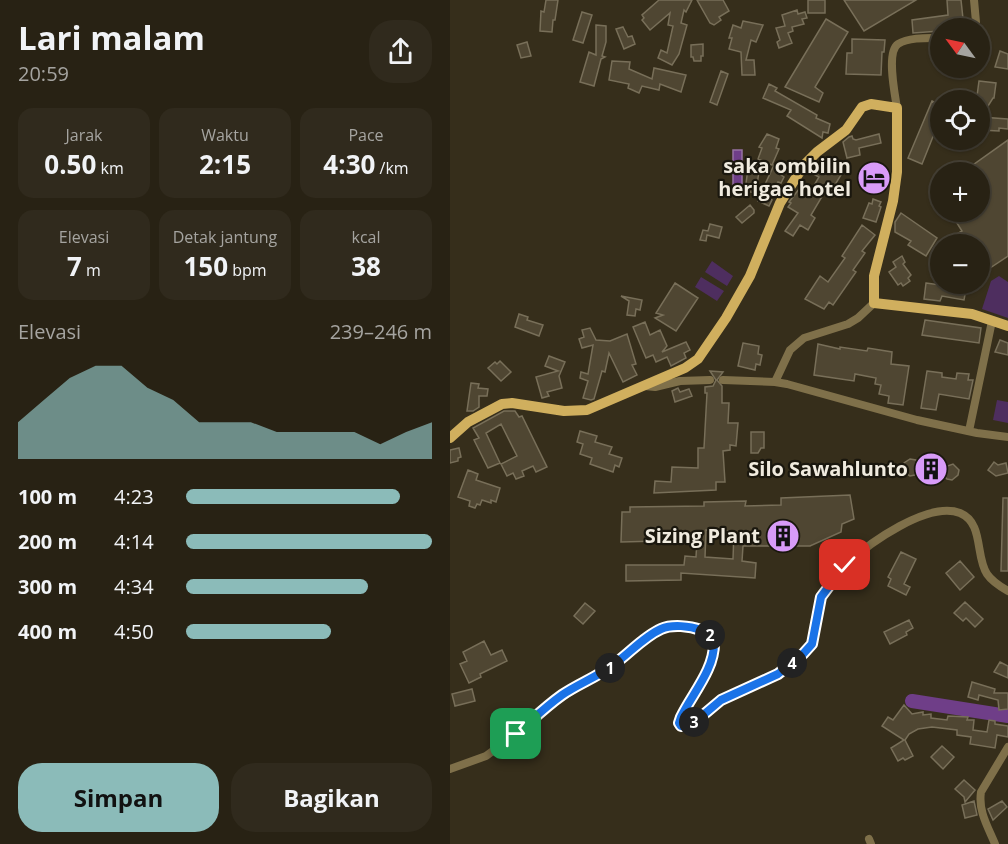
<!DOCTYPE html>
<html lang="id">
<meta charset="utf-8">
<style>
body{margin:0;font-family:"Open Sans",sans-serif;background:#302a1d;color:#f1f3f6;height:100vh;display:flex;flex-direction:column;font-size:22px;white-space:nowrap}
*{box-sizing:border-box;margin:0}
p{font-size:20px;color:#a5a4a0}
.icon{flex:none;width:33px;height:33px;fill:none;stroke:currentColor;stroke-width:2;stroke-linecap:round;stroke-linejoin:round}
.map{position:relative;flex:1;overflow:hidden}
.details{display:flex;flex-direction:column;background:#282214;width:450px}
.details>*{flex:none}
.needle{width:39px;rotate:303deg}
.buttons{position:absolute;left:480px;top:18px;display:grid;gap:12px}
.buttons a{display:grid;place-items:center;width:60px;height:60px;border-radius:50%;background:#282214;box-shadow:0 2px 4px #0004,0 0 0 2px #443f34;font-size:30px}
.pin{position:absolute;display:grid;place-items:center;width:51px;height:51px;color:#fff;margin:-26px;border-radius:12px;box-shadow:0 3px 9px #0006}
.km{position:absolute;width:30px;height:30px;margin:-15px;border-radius:50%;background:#222;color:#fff;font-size:16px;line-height:30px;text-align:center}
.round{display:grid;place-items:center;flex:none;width:63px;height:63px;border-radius:24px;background:#302a1d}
.headline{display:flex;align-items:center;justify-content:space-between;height:102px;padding:0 18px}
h1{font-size:33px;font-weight:700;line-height:45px}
.figures{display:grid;grid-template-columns:repeat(3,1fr);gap:9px;height:102px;padding:6px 18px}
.figures div{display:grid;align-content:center;border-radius:15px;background:#302a1d;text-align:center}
.figures b{font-size:26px;font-weight:700}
.figures small{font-size:16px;font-weight:400}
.figures p{font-size:16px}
.chart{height:168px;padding:12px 18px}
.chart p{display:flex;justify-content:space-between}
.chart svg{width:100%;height:108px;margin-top:6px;fill:#8bbbb9;opacity:.7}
.action{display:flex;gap:12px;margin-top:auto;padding:12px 18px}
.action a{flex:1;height:69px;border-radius:24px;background:#8bbbb9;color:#111;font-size:24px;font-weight:700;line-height:69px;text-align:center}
.action a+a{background:#302a1d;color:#f1f3f6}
ul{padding:0 18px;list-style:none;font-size:20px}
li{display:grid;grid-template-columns:96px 72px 1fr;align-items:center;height:45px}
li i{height:15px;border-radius:8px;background:#8bbbb9}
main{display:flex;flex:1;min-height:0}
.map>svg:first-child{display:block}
.green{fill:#4e2e5f}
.water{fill:#6f3e88;stroke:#9672a2;stroke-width:1.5}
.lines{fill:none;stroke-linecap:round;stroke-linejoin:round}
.river{stroke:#6f3e88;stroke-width:14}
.building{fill:#4f4632;stroke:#786f59;stroke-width:1.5;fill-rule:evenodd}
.minor{stroke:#7f704a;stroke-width:8}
.major{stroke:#d0af5e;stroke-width:10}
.route-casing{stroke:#fff;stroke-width:12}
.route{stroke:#1a73e8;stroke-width:8}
.labels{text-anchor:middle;stroke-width:4.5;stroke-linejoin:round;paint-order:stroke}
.poi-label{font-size:20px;font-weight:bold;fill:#f0ebdf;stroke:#1a170e;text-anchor:end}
</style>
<main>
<section class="details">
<div class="headline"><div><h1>Lari malam</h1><p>20:59</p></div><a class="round"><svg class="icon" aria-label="share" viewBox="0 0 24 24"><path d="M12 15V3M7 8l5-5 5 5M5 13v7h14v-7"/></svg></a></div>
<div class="figures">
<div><p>Jarak</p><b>0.50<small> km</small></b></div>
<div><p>Waktu</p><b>2:15</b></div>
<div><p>Pace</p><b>4:30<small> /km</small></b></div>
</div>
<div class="figures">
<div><p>Elevasi</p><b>7<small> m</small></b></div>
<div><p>Detak jantung</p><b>150<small> bpm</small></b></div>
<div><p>kcal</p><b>38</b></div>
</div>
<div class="chart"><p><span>Elevasi</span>239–246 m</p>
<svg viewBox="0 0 160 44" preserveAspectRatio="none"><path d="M0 44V29L10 20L20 11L30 6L40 6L50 15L60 20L70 29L80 29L90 29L100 33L110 33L120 33L130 33L140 38L150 33L160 29V44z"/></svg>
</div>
<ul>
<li><b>100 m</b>4:23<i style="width:87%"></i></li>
<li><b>200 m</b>4:14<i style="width:100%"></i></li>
<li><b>300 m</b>4:34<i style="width:74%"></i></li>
<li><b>400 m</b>4:50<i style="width:59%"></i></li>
</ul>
<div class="action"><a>Simpan</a><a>Bagikan</a></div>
</section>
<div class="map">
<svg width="558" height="844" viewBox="0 0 558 844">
<rect width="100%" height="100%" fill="#362e1b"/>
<path class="green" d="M262 261 283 276 277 286 255 272Z
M549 276 558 282V318L532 309 541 281Z
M251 277 274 291 267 301 245 287Z
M547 400 558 402V423L543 420Z"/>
<path class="water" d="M283 150H292V191H283Z"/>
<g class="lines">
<path class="river" d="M462 701 558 716"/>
</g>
<path class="building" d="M96 0H108L105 20H103L102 32 90 31 91 11 94 12Z
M209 0H242L236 12 234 10 231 23 237 25 229 54 222 65 208 58 211 50 217 53 223 26 218 25 220 13 200 30 192 20 194 18 192 15Z
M247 0H273L279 11 269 17 271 20 264 25 260 23Z
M358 0H375V13H358Z
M394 0H466L414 31Z
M497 0H511L514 28H490V31L463 33 462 20 498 15Z
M347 10 348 14 355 12 357 18 352 19 354 24 342 27 343 31 338 33 342 43 329 48 327 42 330 40 326 28 335 26 332 15Z
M132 12 142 15 133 43 123 40Z
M376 19 398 32 365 87 373 93 369 102 335 87Z
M293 21 313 25 306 42 301 40 296 60H304L305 75H292L291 52 279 49 282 38H279L283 25 291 28Z
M146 25 156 26V42L152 56 155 57 151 59 144 86 130 82 139 52 146 55Z
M173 27 178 37 182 36 185 44 174 49 166 29Z
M402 39 435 40 434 52H432L431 75 396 74 397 53H402Z
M77 42 81 56 71 58 67 45Z
M253 44V56H251V61H244L243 57H241V45Z
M550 51 558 54V69L545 67Z
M162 61 180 62 179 69 202 79 204 68 236 75 231 92 210 84 209 90 192 86 189 93 178 88 179 84 159 80Z
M271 71 278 74 267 105 260 102Z
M529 81 546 83 544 98H543L531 117 558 119V129L549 128V131L530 130V100H525L527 96Z
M319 84 327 88 325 91 367 115 366 118 380 124 378 133 373 132 372 138 337 116 341 110 313 98Z
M482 101 490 105V119L472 164 458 158Z
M317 134 329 139 326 148 329 149 322 165 308 159 312 148 309 147Z
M429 134 431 143 409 148 410 155 397 158 393 142 399 137 402 136 403 139 406 140Z
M558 140V256L537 270 530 258V244H490L512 231 500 212H530V172H513Z
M378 160 393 167 392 169 394 170 386 183 392 187 388 194 377 188 361 215 365 218 358 230 350 225 343 236 335 231 348 213 338 207 341 203 339 202 353 184 362 189 369 177 363 174 368 166 373 169Z
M299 161 310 163 306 193 295 191Z
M324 165 334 169 331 175 334 177 331 183 328 182 319 199 322 200 319 206 308 201 312 194 311 193Z
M423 199 431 202 429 206 431 207 426 222 413 218 419 203 422 204Z
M300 205 304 210V213L292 223 286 217Z
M451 213 487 238 476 256 458 245 461 241 445 232V222Z
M260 224 272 227 269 238 257 235 256 241 250 240 253 230 258 231Z
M412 225 425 235 412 251 415 253 403 270 406 272 383 305 379 302 374 309 355 299 370 276 378 282 395 258 392 256Z
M452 256 455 262 453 264 461 275 458 278 460 281 453 286 451 283 448 285 439 272 446 267 443 262Z
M225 283 248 298 226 331 205 318 213 315 206 313Z
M476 283 497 286V284H517L514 300 492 296 490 301 474 299Z
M171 296 192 300 190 310 186 309 185 316 177 315 179 301Z
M69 314 78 317 77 320 93 325 89 336 65 327Z
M475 320 531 328 529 343 472 335Z
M195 322 200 335 210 330 217 346 212 352 236 342 240 350 234 353 236 358 221 366 217 357 206 362 203 355 196 358 183 327Z
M140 328 146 340 160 341 177 334 186 364 182 365 187 375 173 382 159 353 155 372 152 371 144 399 141 400 133 398 138 381 130 378 131 372 138 374 143 345 132 348 129 339 134 337 132 330Z
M550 340 558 343V355L545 352Z
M293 343 309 346 308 354 312 355 310 365 306 364 305 370 288 366Z
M368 344 390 349V347L417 351 418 348 442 352 441 364 459 366 453 405 438 403 439 396 429 394 431 385 425 384 426 378 405 374 404 381 364 375Z
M99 356 115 362 109 376 112 388 97 392 99 396 92 398 86 377 108 371 95 366Z
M50 361 61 372 51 381 38 368 45 362 47 364Z
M260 371 273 372 267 380 272 386V403H279L278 423H288L286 446 280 445V450L273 451 275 482H266V490L204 493 205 481 221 482 222 467 248 468V448H254L257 393H255V387L263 386 266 380Z
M477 371 492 373V377L506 379 507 373 519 374 518 380H523L519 399 489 394 486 410 471 408Z
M21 383 29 384 28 388 38 389 37 396H29V407L23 411H17Z
M228 388 230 392 239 389 242 396 225 402 222 391Z
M54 411H65L69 417 72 416 97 467 86 472 83 466 72 471 74 476 66 479 63 473 57 476 51 464 67 456 51 424 36 433 50 463 38 468 24 440 29 438 23 428Z
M130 431 147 436 145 442 162 447 159 454 172 458 169 467 165 465 163 472 140 464 142 458 130 454 133 444 127 442Z
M301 432H314V448H311L308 453H301Z
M9 448 11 457 8 458V461L0 463V450Z
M460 459 466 460 472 466 480 461 486 463 492 468 503 464 509 470 508 475 502 480 497 479 491 473 485 477 480 478 472 470 465 475 460 476 455 473 453 468 454 463Z
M544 462 548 465 556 463 558 473 546 476 538 470Z
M18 470 28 474 26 480 50 488 46 502 41 500V503L32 500 30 505 27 504 25 508 19 506 20 501 8 497Z
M400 495 404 519 392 524 391 532 360 546H293L292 561 306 563 305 578 231 573V580L176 581V565H234L235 556 246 557 247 540 171 542 172 512H180V507L254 506V502L296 501 295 506 331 505V498ZM256 530 284 531 283 559 255 557Z
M553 498H558V571H551Z
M451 552 466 559 454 584 460 587 456 595 438 586 441 579 438 577Z
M510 561 524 577 510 590 496 573Z
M515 602 533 619 525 627 516 618 513 621 504 613Z
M135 603 145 611 133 624 124 616Z
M459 620 463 628 456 632 457 635 440 644 434 632Z
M34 641 41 655 52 650 57 661 30 674 31 677 19 683 10 664 17 661 13 652Z
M550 662 558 666V678L544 672Z
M522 682 545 689 544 693H558V709L549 710 548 700 529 695 528 700 518 697Z
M22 689 25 701 5 706 2 694Z
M454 705 462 714 473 712V715L481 714V718L497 720 498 716 518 717 517 720H524L523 730 537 732 539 720 545 721V724L558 726V737L547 735 545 748 520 744 521 737 507 735V730L482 727 468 729 459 734 455 740 463 756 455 760 453 758 448 761 441 748 454 740 432 726 438 717 443 720Z
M492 746 504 757 493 769 481 757Z
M514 780 525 790 515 802 514 797 505 789Z
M524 801 527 815 515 818 512 805Z
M552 801 557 807 543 820 538 809Z"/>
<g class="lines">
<path class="minor" d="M522 28 526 22 524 0
M447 108C445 95 436 52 448 44 459 37 478 38 490 38
M273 380 325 382 337 384 467 420 527 433 558 437
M325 382 340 350 354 338 398 324 408 318 424 303
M195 386 205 387 230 381 260 380
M519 431 542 321
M0 769 36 756 66 734 97 706 162 666 189 644 212 628 227 626 247 628 263 637C267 666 243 693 230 717L229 723 231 726C248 727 259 707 273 700 301 684 332 677 355 652 368 637 363 614 372 596 377 586 388 571 397 564 419 543 478 501 510 513 534 523 525 556 537 574 541 580 551 587 558 591
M419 839 421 844
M545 844C538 827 528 811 531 792L558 747"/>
<path class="major" d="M0 438 18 422 52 404 62 403 114 411 137 410 235 368 248 359 276 318 300 276 330 203 354 165 367 152 396 130 412 107 421 104 447 108V172L443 201 424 276V303L522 314 558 326"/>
</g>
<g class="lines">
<defs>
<path id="route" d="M66 734C81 721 95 707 112 695 128 684 147 677 163 665 179 654 193 637 211 629 222 624 240 626 251 630 257 633 263 635 264 642 265 669 242 694 231 717L229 723 231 726 240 725 246 721 271 700 328 674 353 654 362 644 371 597 395 565"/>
</defs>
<use href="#route" class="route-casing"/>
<use href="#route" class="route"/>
</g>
<defs>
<symbol id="hotel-disc" viewBox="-11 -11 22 22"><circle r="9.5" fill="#d89bf8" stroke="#1a170e"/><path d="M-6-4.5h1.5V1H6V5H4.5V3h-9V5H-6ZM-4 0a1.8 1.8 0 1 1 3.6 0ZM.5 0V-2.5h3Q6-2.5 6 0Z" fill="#111"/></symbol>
<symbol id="building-disc" viewBox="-11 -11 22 22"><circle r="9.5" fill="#d89bf8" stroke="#1a170e"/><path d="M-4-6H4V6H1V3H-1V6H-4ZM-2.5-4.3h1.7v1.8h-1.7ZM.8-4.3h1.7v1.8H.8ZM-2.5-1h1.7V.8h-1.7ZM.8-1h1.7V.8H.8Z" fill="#111"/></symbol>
</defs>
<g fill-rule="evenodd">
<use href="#hotel-disc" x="405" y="159" width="38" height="38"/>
<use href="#building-disc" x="462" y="450" width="38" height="38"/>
<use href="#building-disc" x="314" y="517" width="38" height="38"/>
</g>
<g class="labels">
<g class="poi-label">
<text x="401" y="173">saka ombilin<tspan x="401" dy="23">herigae hotel</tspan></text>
<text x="458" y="476">Silo Sawahlunto</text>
<text x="310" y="543">Sizing Plant</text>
</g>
</g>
</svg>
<div class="buttons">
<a><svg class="needle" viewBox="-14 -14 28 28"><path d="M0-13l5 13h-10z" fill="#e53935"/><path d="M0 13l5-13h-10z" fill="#a5a4a0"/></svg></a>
<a><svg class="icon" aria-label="locate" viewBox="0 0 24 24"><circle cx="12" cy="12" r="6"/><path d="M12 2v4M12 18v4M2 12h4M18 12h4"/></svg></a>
<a>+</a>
<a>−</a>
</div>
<div class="pin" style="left:66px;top:734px;background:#1e9e55"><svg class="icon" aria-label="arrive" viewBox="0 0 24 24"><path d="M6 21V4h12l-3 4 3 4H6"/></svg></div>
<div class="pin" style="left:395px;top:565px;background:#d93025"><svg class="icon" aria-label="check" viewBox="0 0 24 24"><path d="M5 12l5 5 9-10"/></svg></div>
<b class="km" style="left:160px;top:668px">1</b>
<b class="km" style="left:260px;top:635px">2</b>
<b class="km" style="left:244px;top:722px">3</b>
<b class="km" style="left:342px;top:663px">4</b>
</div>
</main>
